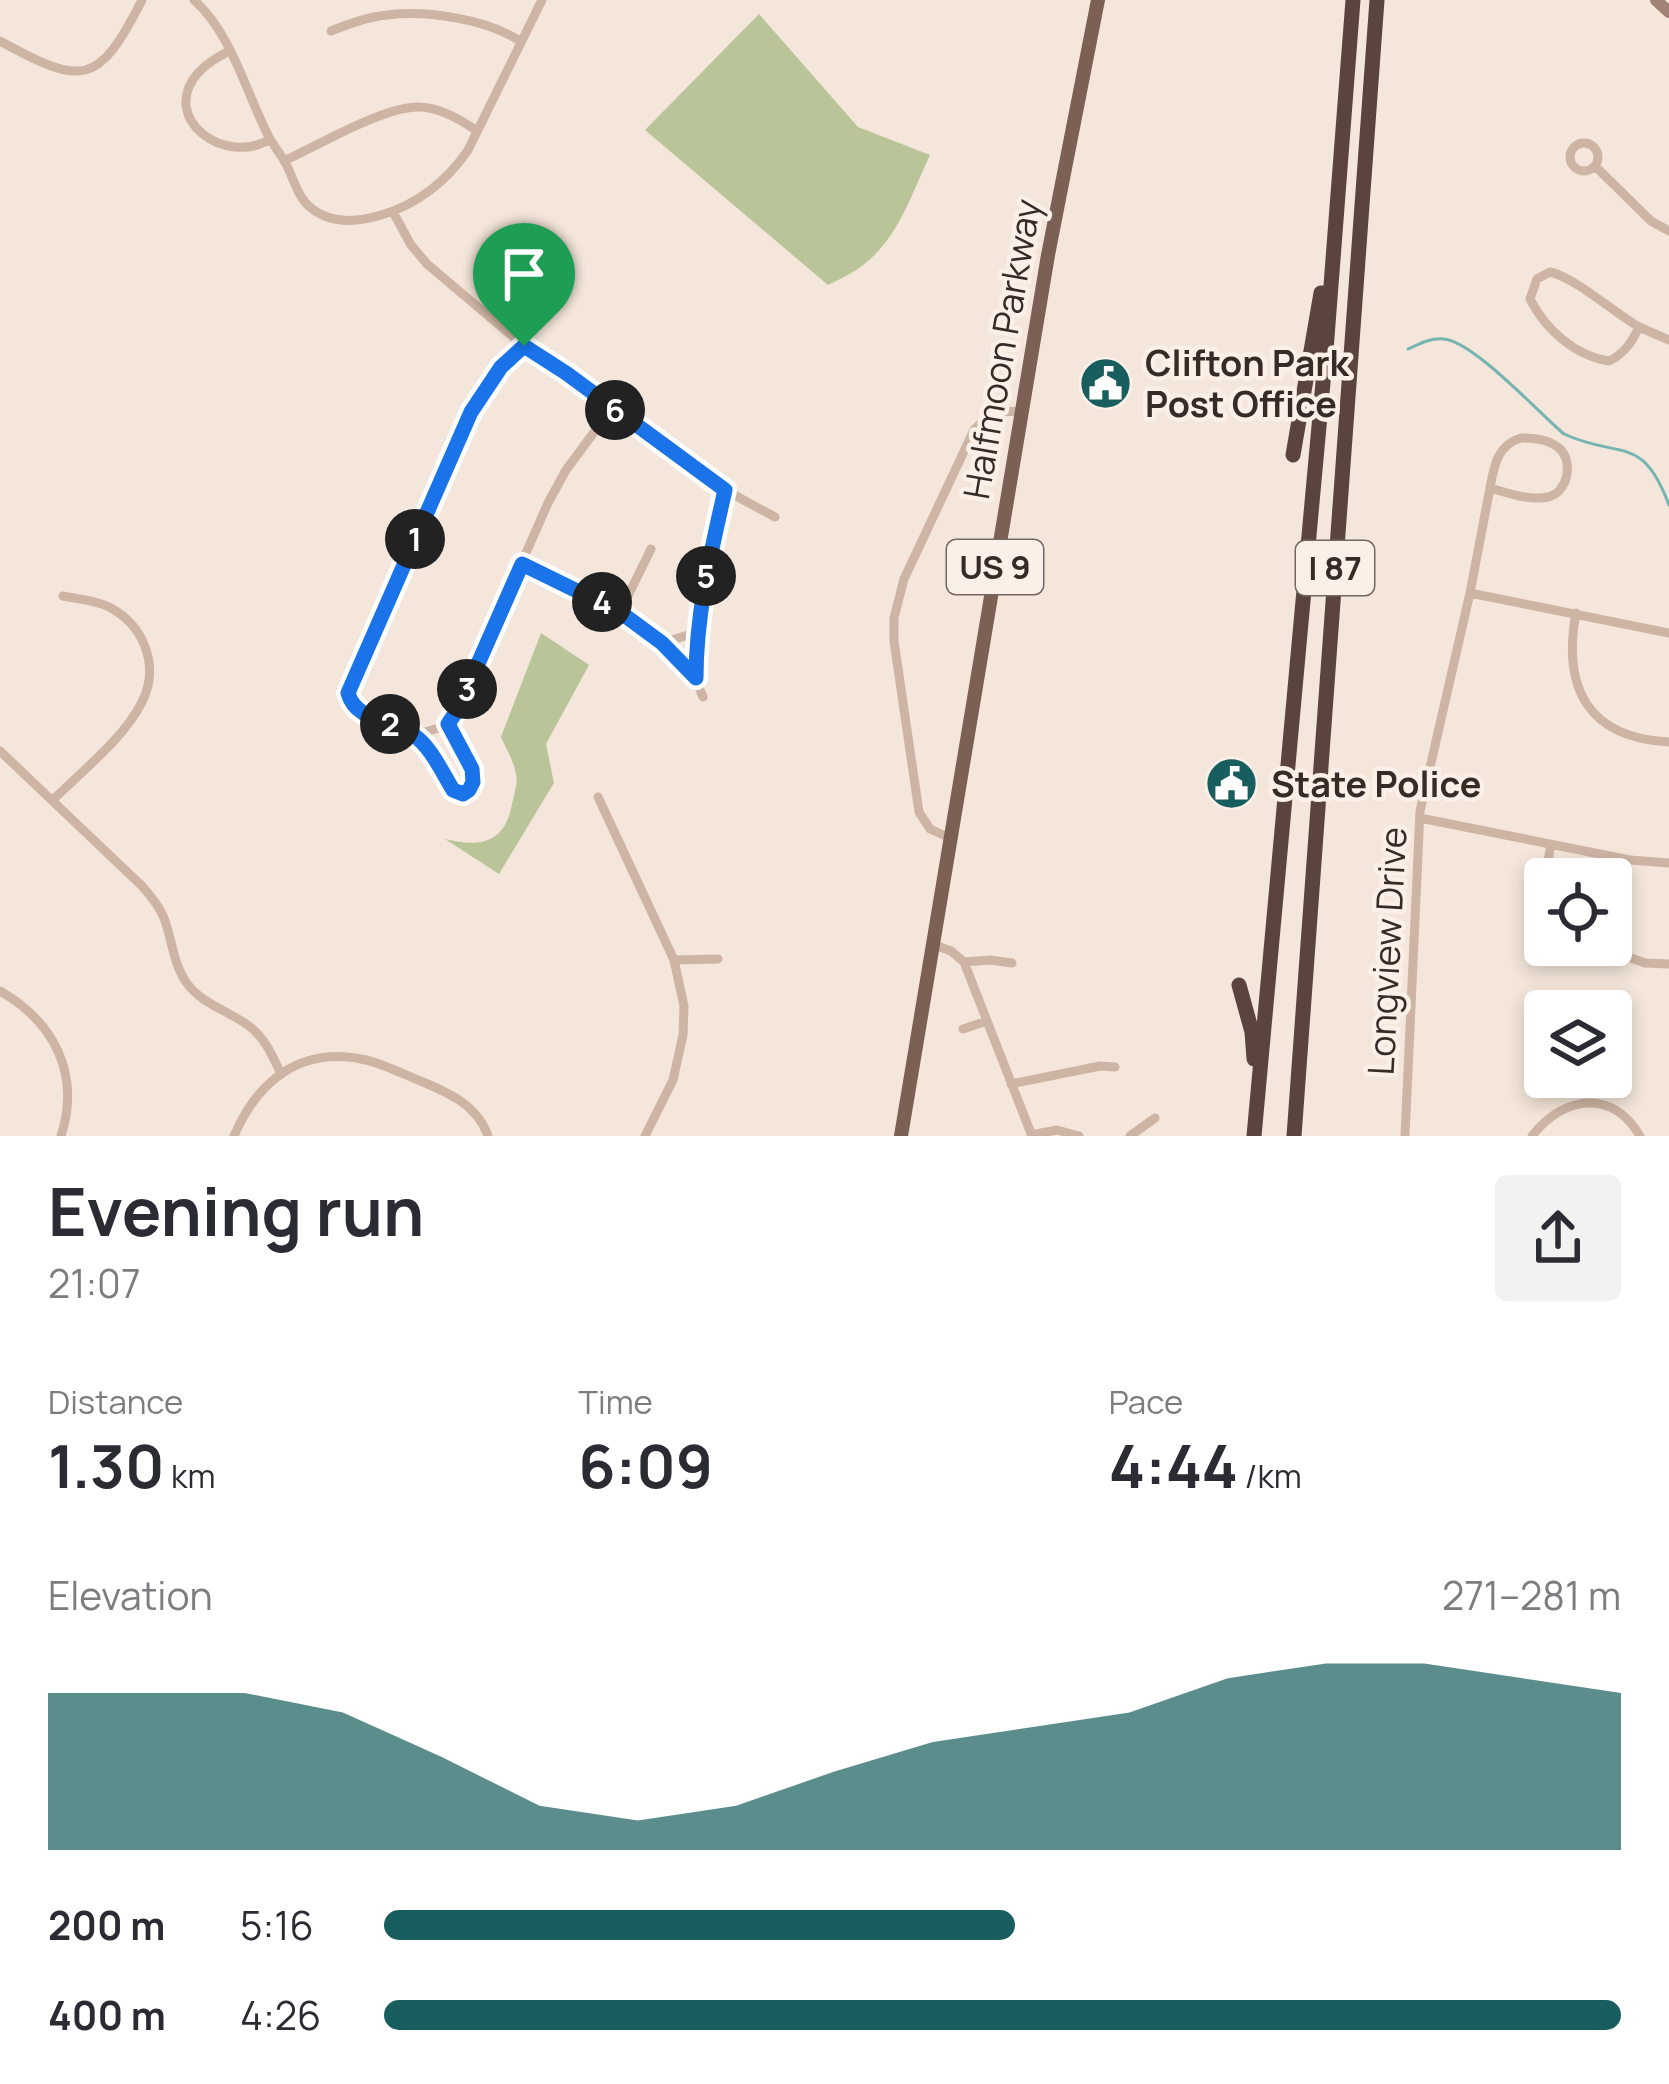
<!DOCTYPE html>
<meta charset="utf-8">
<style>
body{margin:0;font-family:Manrope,sans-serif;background:#f2f2f3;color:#2b2b33;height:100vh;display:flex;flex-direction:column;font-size:45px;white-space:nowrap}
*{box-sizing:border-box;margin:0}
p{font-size:39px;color:#7c7c81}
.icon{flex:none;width:66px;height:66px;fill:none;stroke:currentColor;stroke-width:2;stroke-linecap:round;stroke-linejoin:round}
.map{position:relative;height:1136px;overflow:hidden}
.panel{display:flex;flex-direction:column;background:#fff;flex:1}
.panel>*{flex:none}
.buttons{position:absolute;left:1524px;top:858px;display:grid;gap:24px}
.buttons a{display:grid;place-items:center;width:108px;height:108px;border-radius:12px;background:#fff;box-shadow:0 6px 18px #0003;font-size:60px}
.pin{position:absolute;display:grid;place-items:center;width:102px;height:102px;color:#fff;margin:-123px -51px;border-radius:50% 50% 50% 0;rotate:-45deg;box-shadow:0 0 12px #0007}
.pin .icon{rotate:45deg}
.km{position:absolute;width:60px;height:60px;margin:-30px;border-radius:50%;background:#222;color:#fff;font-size:33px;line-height:60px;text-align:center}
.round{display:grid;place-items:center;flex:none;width:126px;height:126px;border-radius:12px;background:#f2f2f3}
.summary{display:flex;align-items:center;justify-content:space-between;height:204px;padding:0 48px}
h1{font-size:66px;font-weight:700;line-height:90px}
.stats{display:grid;grid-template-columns:repeat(3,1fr);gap:18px;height:204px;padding:12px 48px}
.stats div{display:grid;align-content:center}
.stats b{font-size:60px;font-weight:700}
.stats small{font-size:33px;font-weight:400}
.stats p{font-size:33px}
.chart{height:336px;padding:24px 48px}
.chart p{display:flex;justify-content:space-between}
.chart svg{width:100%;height:216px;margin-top:12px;fill:#185e5e;opacity:.7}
ul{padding:0 48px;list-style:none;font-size:39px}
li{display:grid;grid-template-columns:192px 144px 1fr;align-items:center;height:90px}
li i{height:30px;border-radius:15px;background:#185e5e}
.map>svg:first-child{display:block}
.green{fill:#b9c598}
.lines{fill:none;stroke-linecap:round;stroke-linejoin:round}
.stream{stroke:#76b4b2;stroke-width:3}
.street{stroke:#ceb4a5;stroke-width:9}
.secondary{stroke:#a18276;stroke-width:12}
.primary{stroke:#7c6056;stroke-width:14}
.highway{stroke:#5a443d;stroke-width:15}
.route-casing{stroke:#fff;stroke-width:24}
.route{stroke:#1a73e8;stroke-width:15}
.labels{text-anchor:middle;stroke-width:9;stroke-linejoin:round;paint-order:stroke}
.shield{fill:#fbf0e7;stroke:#726661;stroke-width:3}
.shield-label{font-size:33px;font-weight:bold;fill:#382b27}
.street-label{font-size:36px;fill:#382b27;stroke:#fbf0e7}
.poi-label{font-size:36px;font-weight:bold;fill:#382b27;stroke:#fbf0e7;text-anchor:start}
</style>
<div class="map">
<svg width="1669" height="1136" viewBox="0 0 1669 1136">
<rect width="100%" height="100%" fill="#f4e6da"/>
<path class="green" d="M759 14 858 127 930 155C912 193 898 239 863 265 853 273 840 279 828 285L645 130Z
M541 633 589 665 546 744 554 783 499 874 445 839C480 848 505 843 512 804 514 795 518 783 516 774 514 762 506 748 501 737Z"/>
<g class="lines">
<path class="stream" d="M1408 349C1419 344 1432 337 1444 339 1474 342 1538 412 1564 434 1621 460 1642 433 1669 505"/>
<path class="street" d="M194 0C232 34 246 93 269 137 273 145 279 152 284 160 293 176 297 197 311 208 332 225 358 222 381 215 417 205 448 180 468 150L542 0
M331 31C349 24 367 17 387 15 427 10 486 19 520 41
M0 41C82 86 98 87 142 0
M229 51C218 57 207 63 198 73 158 119 226 167 270 139
M1570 157a14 14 0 1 1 28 0a14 14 0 1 1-28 0Z
M284 161C319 145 379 109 416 107 437 106 460 119 477 131
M1595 166 1651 221 1669 231
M393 212 411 245 427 264 524 346 566 373 714 484 775 517
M1550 272C1576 278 1613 312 1639 327 1632 342 1624 354 1609 361 1575 356 1545 329 1530 299L1537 279Z
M1639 327 1669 340
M1521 438C1534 438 1548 439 1559 448 1574 461 1568 493 1548 497 1529 501 1508 493 1490 488 1494 466 1497 445 1521 438Z
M522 564C580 592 681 632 703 697
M1470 593 1669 633
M620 612 651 549
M1576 613C1562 688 1588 738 1669 742
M662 643 698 632
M696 678C695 614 711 552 725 490
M448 724 473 774 469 790 463 793 453 790C442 772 430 745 412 734 390 721 356 720 348 693L471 412 501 367 524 346
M415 735 442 727 453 719 548 503 566 470 612 408
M0 751 142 886C151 896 159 906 164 918 172 939 173 963 186 982 201 1004 229 1011 249 1026 265 1038 273 1057 281 1074
M598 797 674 960 684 1006 683 1035 673 1080 645 1136
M54 799C81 772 125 737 142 702 160 666 144 625 109 607 95 600 78 599 63 596
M1420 818 1630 860 1669 863
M950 838 930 829 919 812 894 641V618L904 579 974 430 992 412 1022 411
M1545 912 1541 896 1551 845
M932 944 951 951 964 962 1032 1136
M1594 945 1645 963 1669 964
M674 960 718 959
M964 962 990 960 1012 963
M0 991C54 1022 81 1074 61 1136
M963 1029 987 1021
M1011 1084 1100 1066 1115 1067
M1031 1135 1057 1130 1079 1136
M234 1136C258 1080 302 1045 366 1060 383 1064 401 1073 418 1080 447 1092 477 1104 488 1136
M1130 1136 1155 1118
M1405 1136 1420 811 1470 593 1490 488
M1532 1136C1563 1096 1612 1088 1640 1136"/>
<path class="secondary" d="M1656 0 1669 12"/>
<path class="primary" d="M901 1136 1048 255 1098 0"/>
<path class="highway" d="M1293 455 1321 293
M1239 985 1252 1032 1254 1059
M1254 1136 1326 350 1353 0
M1294 1136 1377 0"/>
</g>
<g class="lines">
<defs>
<path id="route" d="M524 346 566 373 725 490C711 552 696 614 696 678L662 643 620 612 522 564 458 709 448 724 472 769 473 782 469 790 463 794 453 790C442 772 430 745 412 734 390 721 355 720 348 693L471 412 501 367Z"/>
</defs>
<use href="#route" class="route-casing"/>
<use href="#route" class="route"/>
</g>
<defs>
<symbol id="civic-disc" viewBox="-11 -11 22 22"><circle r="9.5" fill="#185e5e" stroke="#fbf0e7"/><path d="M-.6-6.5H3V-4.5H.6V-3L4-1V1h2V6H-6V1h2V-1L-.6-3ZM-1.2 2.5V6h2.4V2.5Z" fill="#fff"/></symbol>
</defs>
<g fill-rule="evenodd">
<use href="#civic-disc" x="1076" y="354" width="59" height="59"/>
<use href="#civic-disc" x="1202" y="754" width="59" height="59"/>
</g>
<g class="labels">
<g class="shield">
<rect x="947" y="540" width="96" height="54" rx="9"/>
<rect x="1296" y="541" width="78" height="54" rx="9"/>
</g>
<g class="shield-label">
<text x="995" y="579">US 9</text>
<text x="1335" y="580">I 87</text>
</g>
<g class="street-label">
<text transform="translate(1002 349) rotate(-80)" y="13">Halfmoon Parkway</text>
<text transform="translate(1387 951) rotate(-87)" y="13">Longview Drive</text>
</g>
<g class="poi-label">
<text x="1145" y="376">Clifton Park<tspan x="1145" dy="41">Post Office</tspan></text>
<text x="1271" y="797">State Police</text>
</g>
</g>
</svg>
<div class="buttons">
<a><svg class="icon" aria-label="locate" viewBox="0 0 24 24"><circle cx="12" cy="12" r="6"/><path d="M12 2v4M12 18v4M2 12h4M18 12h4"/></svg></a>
<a><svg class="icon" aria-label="layers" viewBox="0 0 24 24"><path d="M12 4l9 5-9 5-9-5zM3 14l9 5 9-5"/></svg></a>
</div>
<div class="pin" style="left:524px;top:346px;background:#1e9e55"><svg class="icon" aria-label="arrive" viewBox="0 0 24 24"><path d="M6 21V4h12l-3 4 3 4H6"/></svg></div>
<b class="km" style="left:415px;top:539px">1</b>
<b class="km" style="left:390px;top:724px">2</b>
<b class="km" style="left:467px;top:689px">3</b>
<b class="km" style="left:602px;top:602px">4</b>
<b class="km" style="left:706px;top:576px">5</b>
<b class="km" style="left:615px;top:410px">6</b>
</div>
<section class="panel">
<div class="summary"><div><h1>Evening run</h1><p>21:07</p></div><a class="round"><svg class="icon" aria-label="share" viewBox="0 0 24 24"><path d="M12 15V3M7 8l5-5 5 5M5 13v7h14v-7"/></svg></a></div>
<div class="stats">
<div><p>Distance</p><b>1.30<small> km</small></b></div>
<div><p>Time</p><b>6:09</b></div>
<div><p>Pace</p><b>4:44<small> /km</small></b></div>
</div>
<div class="chart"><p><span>Elevation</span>271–281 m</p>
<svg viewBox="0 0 160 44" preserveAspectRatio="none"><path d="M0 44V12L10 12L20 12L30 16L40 25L50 35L60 38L70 35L80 28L90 22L100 19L110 16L120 9L130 6L140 6L150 9L160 12V44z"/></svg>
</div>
<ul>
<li><b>200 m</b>5:16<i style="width:51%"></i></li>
<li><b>400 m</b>4:26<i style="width:100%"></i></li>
</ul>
</section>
